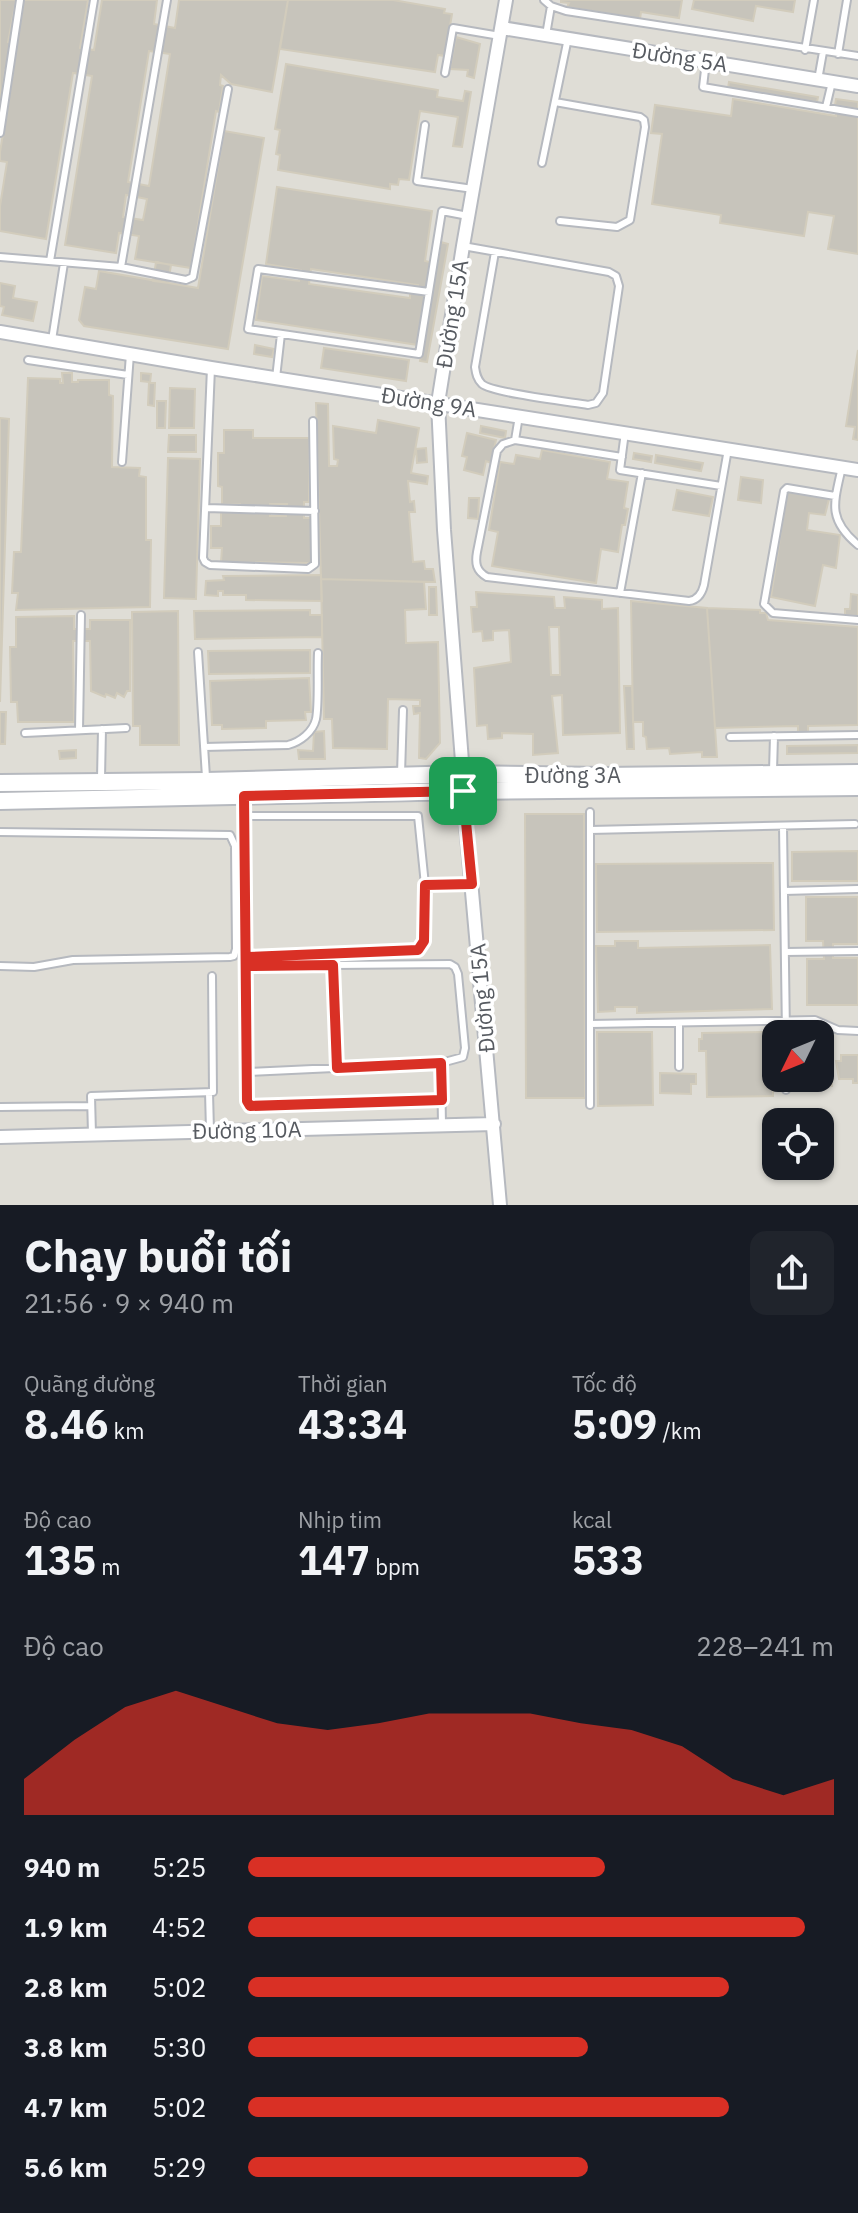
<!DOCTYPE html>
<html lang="vi">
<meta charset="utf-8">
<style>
body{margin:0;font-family:"IBM Plex Sans",sans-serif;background:#20242c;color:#f1f3f6;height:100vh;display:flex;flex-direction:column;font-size:30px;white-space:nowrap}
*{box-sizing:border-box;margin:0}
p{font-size:26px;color:#9ea1a6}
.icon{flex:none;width:44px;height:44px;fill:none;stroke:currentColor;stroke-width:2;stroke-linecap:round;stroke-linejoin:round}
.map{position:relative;height:1205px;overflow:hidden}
.panel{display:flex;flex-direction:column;background:#171b24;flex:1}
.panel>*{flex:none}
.needle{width:52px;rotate:227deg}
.tools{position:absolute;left:762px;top:1020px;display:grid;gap:16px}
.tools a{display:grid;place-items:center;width:72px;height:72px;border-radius:16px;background:#171b24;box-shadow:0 2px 6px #0004;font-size:40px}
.pin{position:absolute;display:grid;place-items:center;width:68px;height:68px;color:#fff;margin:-34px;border-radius:16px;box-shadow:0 4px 12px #0006}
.round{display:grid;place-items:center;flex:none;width:84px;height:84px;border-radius:16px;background:#20242c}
.headline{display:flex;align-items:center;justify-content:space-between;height:136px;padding:0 24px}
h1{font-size:44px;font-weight:700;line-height:60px}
.stats{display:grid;grid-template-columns:repeat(3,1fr);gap:12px;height:136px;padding:8px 24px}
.stats div{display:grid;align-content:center}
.stats b{font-size:40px;font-weight:700}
.stats small{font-size:22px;font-weight:400}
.stats p{font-size:22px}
.chart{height:224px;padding:16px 24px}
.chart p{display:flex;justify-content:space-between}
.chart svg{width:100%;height:144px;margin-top:8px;fill:#d93025;opacity:.7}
ul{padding:0 24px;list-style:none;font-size:26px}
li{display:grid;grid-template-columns:128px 96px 1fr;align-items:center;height:60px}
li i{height:20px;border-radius:10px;background:#d93025}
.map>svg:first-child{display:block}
.industrial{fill:#dfddd6;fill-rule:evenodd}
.building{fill:#c7c4bb;stroke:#d2ccbc;stroke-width:2;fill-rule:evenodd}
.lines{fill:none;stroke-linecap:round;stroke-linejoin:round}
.service-casing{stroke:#b6b9bf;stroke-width:10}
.minor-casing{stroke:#b6b9bf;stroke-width:16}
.tertiary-casing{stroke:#b6b9bf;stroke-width:20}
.service{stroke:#fff;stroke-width:6}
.minor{stroke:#fff;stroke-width:12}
.tertiary{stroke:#fff;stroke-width:16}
.route-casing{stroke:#fff;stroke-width:16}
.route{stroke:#d93025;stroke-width:10}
.labels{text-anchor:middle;stroke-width:7;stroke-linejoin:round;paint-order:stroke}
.street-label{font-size:22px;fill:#575b61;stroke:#fff}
</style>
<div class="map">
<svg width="858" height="1205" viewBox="0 0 858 1205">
<rect width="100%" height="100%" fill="#edeade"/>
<path class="industrial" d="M0 0H858V1205H0ZM776 1034H820V1078H776ZM776 1122H820V1166H776Z"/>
<path class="building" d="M0 0H16L8 42 16 45 23 0H88L80 48 94 50 102 0H157L154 24 175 28 179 0H288L272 92 231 84 221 75 220 85 223 86 219 112 216 111 191 268 135 259 139 236 119 233 116 253 65 245 92 76 73 73 46 239 0 231V206L7 162 0 161V152L13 71 5 70 0 107ZM149 51 170 54 149 186 128 182ZM126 195 147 199 143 220 123 217Z
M288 0H393L445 9 444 13 452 14 445 56 438 55 435 72 280 49Z
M561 0H682L679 18 641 12 640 19 567 7 569 3 561 2Z
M694 0H795L793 12 756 6 753 21 692 9Z
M456 37 480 44 474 78 467 76 468 70 450 69Z
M286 64 438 90 437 97 463 101 465 91 471 92 462 147 453 146 458 117 420 111 409 180 399 179 398 185 390 184V189L278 170 280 155 276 154 280 130 275 129Z
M729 82 818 97 817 102 728 88Z
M733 99 836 116V112L858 115V254L828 249 834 216 808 212 804 236 720 223 721 215 652 204 662 134 651 133 655 105 731 116Z
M836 99 858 102V109L835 105Z
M224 131 264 138 228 349 84 326 79 320 85 287 96 289 99 271 198 288Z
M277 187 432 211 425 261 430 262 418 345 256 320 262 276 299 281 301 270 266 264ZM311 269 418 285 417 294 410 293V298L309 284Z
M441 242 448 244 427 362 420 361Z
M156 262 171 265 168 283 153 281Z
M0 283 15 286 13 298 37 302 33 321 2 315 4 307 0 306Z
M255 345 274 349 272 357 254 354Z
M324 348 409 360 406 381 321 368Z
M858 350V440L853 439 855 427 846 426Z
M62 373H72V382H78V380H109V395L113 396 112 467 140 468 139 476 146 477V540H151L150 607 16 610 18 593H12L14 552H21L28 378 60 379V383H63Z
M141 373 151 374 150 383H155L154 406 148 405 149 382 141 381Z
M170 388 195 389 194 428H169Z
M157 401H166L165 428H157Z
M316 403 328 404 329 466H337L338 460 334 459 333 426 376 433 378 420 419 428 411 473 428 476 427 484 408 481 410 502 414 501 415 512H409L413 562 424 561 425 569H433L435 582 321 579Z
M0 418 9 419 0 702Z
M481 426 506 431 505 438 480 433Z
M224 430H253V438H309V502H304V518H311V563L221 562 222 548H211V526H221V512L240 513V504H222V487L218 486V453H224ZM270 504H287L286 516H270Z
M467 433 496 440 491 463 486 461 483 475 464 470 467 457 462 456Z
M169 435H196V452H168Z
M426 448 427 462 417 463 416 449Z
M542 450 610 462 607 479 628 482 624 508 628 509 625 525H622L618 552 601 549 596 583 492 566 498 532 489 530 500 462 514 464 516 455 540 459Z
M634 453 652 456 651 462 633 459Z
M656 455 703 463 701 471 655 463Z
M168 458 200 459 196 599 164 598Z
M741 477 763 480 761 503 738 500Z
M677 490 713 497 709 516 673 510Z
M787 492 829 499 825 515 809 513 807 530 840 535 836 568 823 565 815 606 771 597Z
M469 498H479L478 519 468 518Z
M321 575 322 601 246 600V595H223V591H218V596L205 595 206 581 224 580 223 576Z
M321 579 424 582 426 609 405 610 406 643 438 642 440 743 426 759 419 758 420 713 414 714 413 706H420V700L388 699 387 749 333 748 332 719H324Z
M429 587H436L437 615H429Z
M476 592 554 597 555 608H565L564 597 602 600V609L618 608 620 733 563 735 562 695 552 696 558 753 533 755V734L502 733V738L488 739 487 725 477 726 474 668 511 662 509 630 493 631V640L483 641 482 631 473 632 471 607H477ZM549 627H559L560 675H551Z
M851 594 858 595V616L845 615V609H850Z
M631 601 707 608 717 757H702V752L670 754 669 748 647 749 646 737 643 736V722H633Z
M707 608 760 610V613H766L768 620 858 627V725L808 726V732H798V726L715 728Z
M310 610V615H322V637L195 639 194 611Z
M178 611 179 745H140V726H133L132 612Z
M74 616V629H90V620H130V691H127L124 697 117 693 115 698 106 694 105 697 91 691 90 641H73L74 722H18L17 702H11L10 647H16V617Z
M310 650V673L209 674 208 651Z
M309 678 311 712H305L306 720 266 721V728L222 729V725H212L210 681Z
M624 686H632L634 749H627Z
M0 712H6L5 744H0Z
M324 731 325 759H299L298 750 313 751 314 732Z
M858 745V753L787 754V746Z
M76 750V758L60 759 59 751Z
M525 814H584L585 1098H526Z
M858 851V881H792V852Z
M773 863 774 930 597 932 596 864Z
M806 897H858V944H833V958H858V1005H807V959H824L823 941H806Z
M615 941H638V948L770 945 772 1009 637 1013V1007H615V1011L598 1012 596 946H615Z
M597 1032H652L653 1105 598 1106Z
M772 1032 773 1096 707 1097 706 1051H699V1039H702V1033Z
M841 1055H858V1083H853V1079H839L836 1061H841Z
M820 1067H822V1070H831L832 1086 799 1087V1078H820Z
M660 1073 696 1074V1084H691V1094L660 1093Z"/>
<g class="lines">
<defs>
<path id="service" d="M544 0 551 6 566 11 858 56
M546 35 551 6
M805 50 814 0
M838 54 847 0
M706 61 703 87 858 113
M445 73 453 28 500 36
M818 80 823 52
M555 102 640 117 644 120 645 127 630 220 617 227 560 221
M826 107 832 82
M425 125 417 181 473 189
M0 133 20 0
M542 163 568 38
M463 246 609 272 616 276 619 286 603 393 596 403 588 405C570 402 493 393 482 384 477 379 476 374 475 367L495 252
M0 257 121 267 186 280 193 277 228 89
M50 261 94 0
M121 267 167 0
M429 292 258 269 248 329 419 354 442 211 468 216
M52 340 64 263
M28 360 128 375
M211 368 203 558 205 562 210 565 308 569 315 564 313 421
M276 378 281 334
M519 416 515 440 503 444 497 451 477 552C475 563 476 571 487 577L689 601C698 600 702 593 704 585L728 449
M625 432 620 470 721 486
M515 440 622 457
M122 462 130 354
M842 467C834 503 827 519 858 545
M835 496 787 488 784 491 764 604 773 613 858 620
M206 508 315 511
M620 593 642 473
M198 652 206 777
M79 730 81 615
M25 733 126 728
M730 737 858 735
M204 747 288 745C300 742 313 732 316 719 319 704 317 671 318 653
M773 771 774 736
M401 774 403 710
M101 778 102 729
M244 796 247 960
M245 816H418L425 885
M783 826 786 1034
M590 830 855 824
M0 832 230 835 235 846 236 949 234 956 230 957 73 960 34 967 0 966
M784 891 858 889
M785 952 858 951
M247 957 418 950 424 941 425 885 472 884
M333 965 450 964 455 967 458 974 465 1048 463 1057 441 1063 247 1072C247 1084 243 1102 255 1107L442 1100
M679 1023V1067
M590 1024 815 1020 838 1030 858 1031
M441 1063 442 1125
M247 1072V966L333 965 337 1068
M786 1078V1090
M209 1092 210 1131
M590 1105V812
M0 1107 91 1106
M92 1134 91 1096 213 1092 212 976"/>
<path id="minor" d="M502 28 858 86
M0 332 211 368 858 470
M463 774 444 530 438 403 463 246 506 0
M463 791 500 1205
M0 1137 494 1124"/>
<path id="tertiary" d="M0 783 206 781 463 774 604 776 858 773
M0 801 463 791 858 787"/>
</defs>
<use href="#service" class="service-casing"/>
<use href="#minor" class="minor-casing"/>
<use href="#tertiary" class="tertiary-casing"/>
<use href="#service" class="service"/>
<use href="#minor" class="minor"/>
<use href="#tertiary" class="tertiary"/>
</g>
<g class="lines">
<defs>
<path id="route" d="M463 791 472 884 425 885 424 941 418 950 247 957V966L333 965 337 1068 441 1063 442 1100 250 1106 247 1101 244 796 463 791"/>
</defs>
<use href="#route" class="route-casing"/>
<use href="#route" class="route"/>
</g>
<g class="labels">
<g class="street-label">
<text transform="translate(680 57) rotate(9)" y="8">Đường 5A</text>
<text transform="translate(452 314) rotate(-81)" y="8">Đường 15A</text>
<text transform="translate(429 402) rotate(9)" y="8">Đường 9A</text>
<text x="573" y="783">Đường 3A</text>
<text transform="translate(482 998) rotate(-95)" y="8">Đường 15A</text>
<text transform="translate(247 1130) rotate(-1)" y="8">Đường 10A</text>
</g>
</g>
</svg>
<div class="tools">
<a><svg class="needle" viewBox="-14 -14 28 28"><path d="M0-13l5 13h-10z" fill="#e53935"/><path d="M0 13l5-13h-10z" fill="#9ea1a6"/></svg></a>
<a><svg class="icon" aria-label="locate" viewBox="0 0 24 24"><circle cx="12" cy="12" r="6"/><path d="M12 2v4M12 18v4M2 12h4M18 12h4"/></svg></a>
</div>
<div class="pin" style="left:463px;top:791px;background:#1e9e55"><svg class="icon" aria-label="arrive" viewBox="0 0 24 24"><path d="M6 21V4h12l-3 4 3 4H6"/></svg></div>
</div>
<section class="panel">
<div class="headline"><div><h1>Chạy buổi tối</h1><p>21:56 · 9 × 940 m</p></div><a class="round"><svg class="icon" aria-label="share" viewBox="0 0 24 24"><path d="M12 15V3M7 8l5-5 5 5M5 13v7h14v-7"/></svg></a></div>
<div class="stats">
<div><p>Quãng đường</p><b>8.46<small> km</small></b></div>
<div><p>Thời gian</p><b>43:34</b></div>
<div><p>Tốc độ</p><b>5:09<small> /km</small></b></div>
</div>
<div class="stats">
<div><p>Độ cao</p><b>135<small> m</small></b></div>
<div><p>Nhịp tim</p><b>147<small> bpm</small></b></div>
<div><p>kcal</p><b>533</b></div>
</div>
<div class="chart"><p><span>Độ cao</span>228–241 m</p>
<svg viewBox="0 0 160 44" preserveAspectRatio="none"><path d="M0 44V33L10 21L20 11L30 6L40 11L50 16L60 18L70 16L80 13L90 13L100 13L110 16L120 18L130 23L140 33L150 38L160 33V44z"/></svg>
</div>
<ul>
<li><b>940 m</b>5:25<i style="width:61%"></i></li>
<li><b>1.9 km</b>4:52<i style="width:95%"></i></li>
<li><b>2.8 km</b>5:02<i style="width:82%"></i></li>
<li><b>3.8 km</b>5:30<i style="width:58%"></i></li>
<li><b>4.7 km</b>5:02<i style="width:82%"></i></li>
<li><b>5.6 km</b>5:29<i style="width:58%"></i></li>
</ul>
</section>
